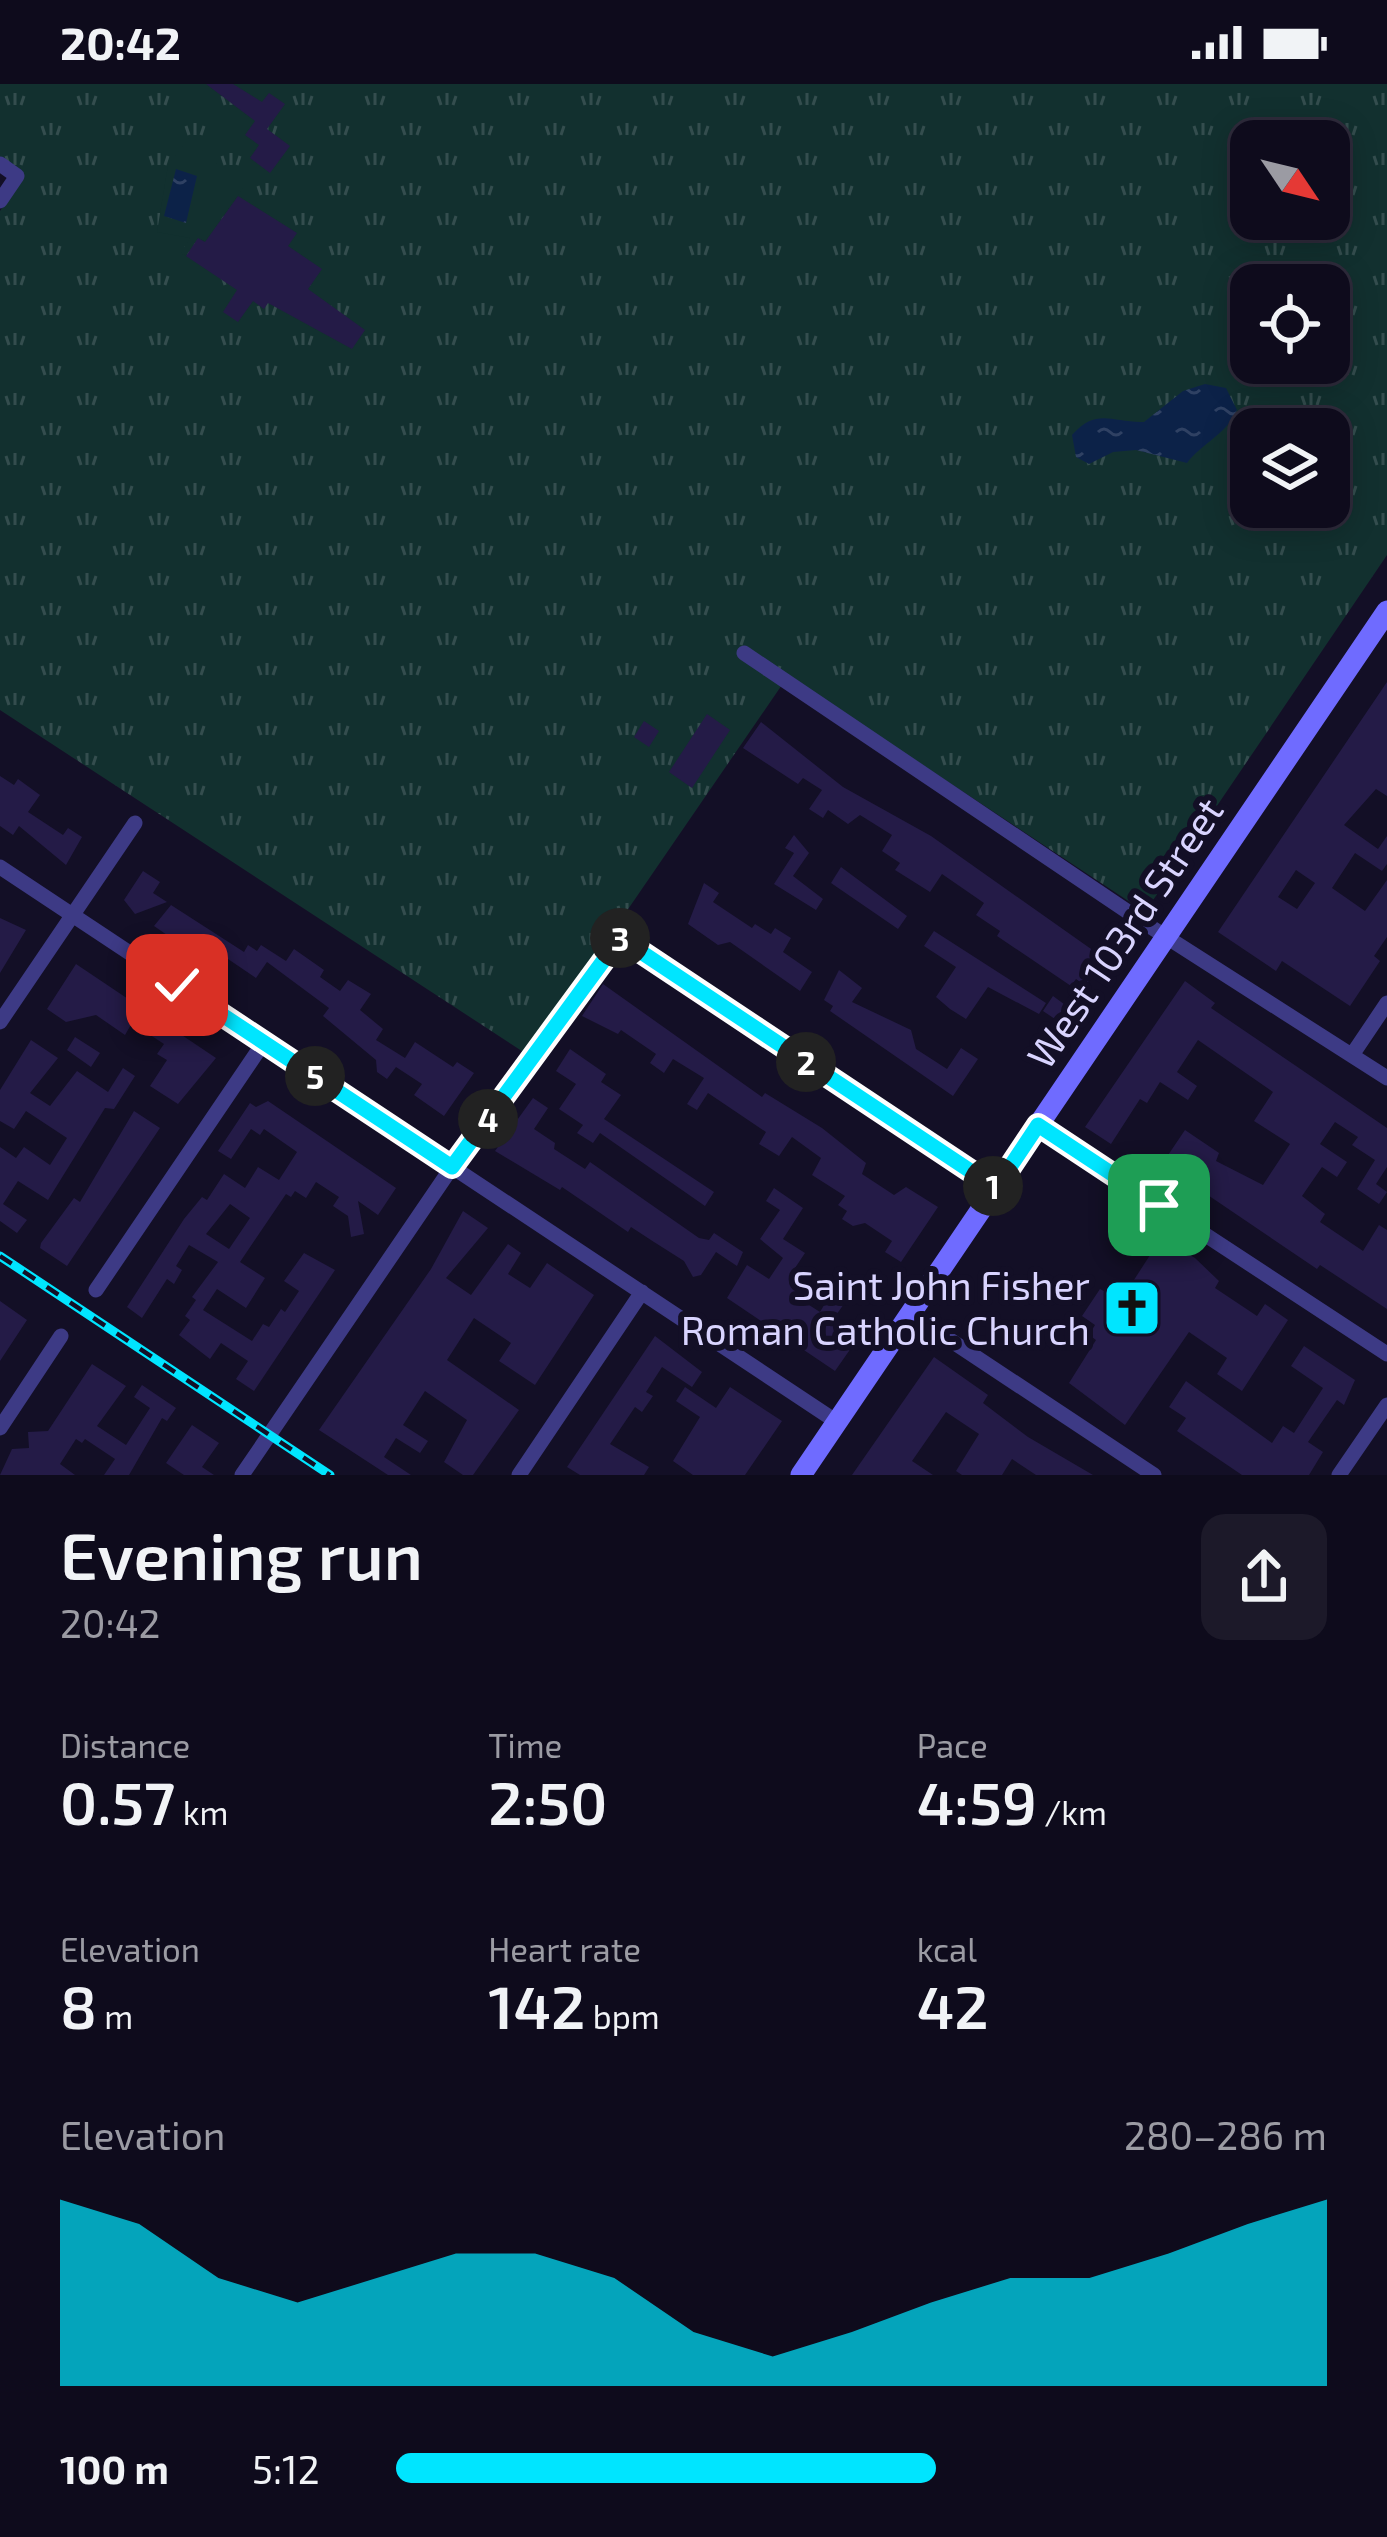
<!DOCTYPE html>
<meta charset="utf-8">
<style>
body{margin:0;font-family:"Exo 2",sans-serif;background:#1c1929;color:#f1f3f6;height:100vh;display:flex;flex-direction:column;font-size:45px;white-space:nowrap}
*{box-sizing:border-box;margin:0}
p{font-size:39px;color:#9b9ba3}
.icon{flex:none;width:66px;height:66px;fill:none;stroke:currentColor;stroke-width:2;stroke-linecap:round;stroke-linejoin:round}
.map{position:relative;height:1391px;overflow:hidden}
.sheet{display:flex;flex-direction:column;background:#0e0b1c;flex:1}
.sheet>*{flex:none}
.needle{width:78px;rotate:125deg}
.fabs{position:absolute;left:1230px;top:36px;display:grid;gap:24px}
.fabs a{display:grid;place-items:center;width:120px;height:120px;border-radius:24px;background:#0e0b1c;box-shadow:0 6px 30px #0003,0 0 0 3px #2e2b3b;font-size:60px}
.pin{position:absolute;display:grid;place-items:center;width:102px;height:102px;color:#fff;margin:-51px;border-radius:24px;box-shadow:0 6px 18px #0006}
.km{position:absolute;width:60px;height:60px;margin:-30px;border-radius:50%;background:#222;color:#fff;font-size:33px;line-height:60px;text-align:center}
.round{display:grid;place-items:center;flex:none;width:126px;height:126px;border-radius:24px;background:#1c1929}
.summary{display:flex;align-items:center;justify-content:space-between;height:204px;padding:0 60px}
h1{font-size:66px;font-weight:600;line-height:90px}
.figures{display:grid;grid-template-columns:repeat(3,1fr);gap:18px;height:204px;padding:12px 60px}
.figures div{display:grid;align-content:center}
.figures b{font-size:60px;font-weight:600}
.figures small{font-size:33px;font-weight:400}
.figures p{font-size:33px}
.chart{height:336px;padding:24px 60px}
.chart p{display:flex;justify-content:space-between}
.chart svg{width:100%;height:216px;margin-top:12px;fill:#00e5ff;opacity:.7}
ul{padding:0 60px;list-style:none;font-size:39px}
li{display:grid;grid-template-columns:192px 144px 1fr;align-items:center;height:90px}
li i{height:30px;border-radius:15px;background:#00e5ff}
.status{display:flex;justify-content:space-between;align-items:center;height:84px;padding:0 60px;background:#0e0b1c;direction:ltr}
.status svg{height:33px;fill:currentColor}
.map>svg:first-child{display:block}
.grass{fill:url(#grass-tufts);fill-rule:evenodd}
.pitch{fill:#12302f}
.water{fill:url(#water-ripples)}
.building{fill:#241b47;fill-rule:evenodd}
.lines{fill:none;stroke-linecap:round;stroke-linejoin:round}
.street{stroke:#3d3a85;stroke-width:15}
.secondary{stroke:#6f6bff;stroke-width:21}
.rail-casing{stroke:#00e5ff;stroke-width:9}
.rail{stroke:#130f26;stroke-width:4.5;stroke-dasharray:14;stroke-linecap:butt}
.route-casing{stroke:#fff;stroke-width:24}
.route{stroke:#00e5ff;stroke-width:15}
.labels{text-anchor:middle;stroke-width:12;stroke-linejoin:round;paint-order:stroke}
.street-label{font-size:39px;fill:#d9d4ff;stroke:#130f26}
.poi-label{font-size:39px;fill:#d9d4ff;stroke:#130f26;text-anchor:end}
</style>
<div class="status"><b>20:42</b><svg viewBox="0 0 49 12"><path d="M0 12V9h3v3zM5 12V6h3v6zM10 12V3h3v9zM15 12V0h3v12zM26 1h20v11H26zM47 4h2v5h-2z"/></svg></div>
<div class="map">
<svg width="1387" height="1391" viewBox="0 0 1387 1391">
<defs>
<pattern id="grass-tufts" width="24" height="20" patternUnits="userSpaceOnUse" patternTransform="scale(3)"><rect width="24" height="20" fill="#12302f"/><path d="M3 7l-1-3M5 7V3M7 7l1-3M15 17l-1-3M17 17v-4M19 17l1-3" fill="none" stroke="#344d4e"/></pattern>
<pattern id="water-ripples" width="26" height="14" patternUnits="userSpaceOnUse" patternTransform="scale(3)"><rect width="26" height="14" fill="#0c2248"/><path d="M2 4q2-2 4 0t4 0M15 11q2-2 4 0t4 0" fill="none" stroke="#2f4163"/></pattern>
</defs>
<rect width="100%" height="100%" fill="#130f26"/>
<path class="grass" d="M0 0H1387V471L1145 828 788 592 528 971 0 626V127L23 92 0 75ZM1251 57H1329V135H1251ZM1251 201H1329V279H1251ZM1251 345H1329V423H1251Z"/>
<path class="pitch" d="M189 54 243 104 205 158 198 154 186 172 181 169 190 154 157 148 168 81Z"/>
<path class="water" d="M176 85 197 92 186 139 164 132Z
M1205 300 1226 304 1237 326C1227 350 1202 359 1187 379L1136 366 1113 368 1089 380 1076 373 1072 351C1097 323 1112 339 1144 338L1183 307Z"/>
<path class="building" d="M206 0H233L262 18 269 9 285 20 267 45 290 62 270 89 250 74 259 61 245 51 255 37Z
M238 112 297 149 288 162 322 185 308 205 365 246 352 265 268 219 264 225 253 217 238 238 223 228 237 206 186 172 198 154 205 158Z
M1387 598V712L1376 705 1344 741 1378 765 1387 752V780L1382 787 1355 769 1332 804 1365 827 1387 796V853L1374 872 1380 877 1350 922 1282 877 1276 887 1218 848ZM1296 786 1315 799 1297 825 1278 813Z
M707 630 730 646 692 704 669 688Z
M644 637 659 647 649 663 634 653Z
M761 638 843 703 931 752 1101 872 1086 902 1076 895 1071 902 997 852 1000 847 976 831 984 819 942 790 930 808 895 786 900 779 882 767 892 751 860 731 848 740 828 726 823 734 809 725 822 706 803 694 798 700 743 664Z
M0 692 14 701 18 695 40 711 28 728 63 751 68 744 82 753 66 781 19 742 13 751 0 742Z
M794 751 809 769 793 792 823 815 816 826 774 800 794 769 785 764Z
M841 783 907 832 898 845 831 799Z
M143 787 160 798 153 809 167 818 135 830 124 816Z
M704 799 719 809 713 818 752 844 755 840 771 850 775 844 791 854 783 868 812 888 800 907 730 858 718 861 688 840Z
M171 821 244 868 248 861 257 867 261 861 286 877 294 865 324 886 320 893 340 907 348 896 371 910 360 926 383 945 376 956 405 974 415 958 453 983 457 978 474 989 444 1032 414 1011 422 1000 396 983 387 995 377 988 376 976 323 932 329 924 267 878 256 894 228 875 223 882 206 878 154 842Z
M0 834 26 846 0 889Z
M934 847 1046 919 1039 930 988 903 966 935 950 925 936 913 956 883 924 862Z
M76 880 216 974 178 1020 150 1002 167 976 157 970 164 960 132 939 125 951 96 931 66 938 47 925Z
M839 886 862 904 852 918 911 946 916 965 947 985 961 964 978 975 953 1012 830 927 833 922 824 916Z
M1185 897 1215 919 1211 924 1387 1044V1083L1376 1100 1387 1108 1379 1120 1357 1105 1375 1076 1352 1061 1358 1053 1335 1038 1320 1060 1347 1078 1337 1093 1322 1083 1302 1112 1325 1130 1320 1138 1363 1167 1379 1141 1387 1146V1225L1320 1181 1317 1185 1162 1080 1185 1046 1219 1069 1216 1077 1263 1101 1290 1060 1254 1037 1273 1008 1198 956 1177 988 1197 1002 1188 1016 1160 998 1147 1019 1140 1015 1111 1060 1085 1043Z
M603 900 762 1013 765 1009 822 1044 866 1079 862 1090 894 1111 906 1103 938 1123 901 1178 885 1168 892 1157 865 1139 853 1142 842 1135 847 1127 838 1121 845 1112 812 1091 821 1074 792 1053 779 1072 759 1060 766 1048 708 1009 697 1026 687 1020 704 994 673 975 664 989 650 979 656 970 621 946 618 950 582 932Z
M1053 912 1068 923 1058 937 1043 927Z
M75 953 100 969 91 983 67 966Z
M31 956 58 974 30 1009 50 1022 77 987 108 1008 123 984 135 992 114 1025 105 1024 48 1116 18 1097 3 1120 27 1136 17 1149 0 1137V1063L16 1074 24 1063 50 1081 67 1054 26 1027 14 1045 0 1037V1006Z
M570 965 606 990 601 998 621 1011 604 1035 714 1108 705 1122 600 1049 593 1059 577 1049 583 1041 559 1025 576 1000 556 987Z
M533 1014 548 1024 534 1045 555 1059 554 1065 585 1085 590 1078 699 1154 709 1156 714 1149 743 1168 737 1182 716 1168 701 1191 693 1193 684 1177 654 1158 631 1143 628 1148 562 1103 560 1106 495 1067Z
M268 1017 396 1104 378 1131 358 1117 364 1150 351 1153 348 1132 333 1122 339 1113 316 1098 306 1114 295 1107 291 1113 286 1110 240 1178 265 1194 246 1224 217 1205 203 1226 252 1257 263 1240 269 1243 281 1225 285 1228 299 1207 284 1197 304 1169 335 1186 254 1307 236 1295 248 1277 221 1259 210 1275 179 1251 190 1236 185 1232 196 1216 192 1213 218 1178 189 1161 176 1182 182 1186 174 1200 167 1195 142 1234 127 1223 184 1135 202 1113 207 1116 224 1090 245 1104 258 1083 279 1096 297 1068 264 1045 260 1051 251 1045 231 1075 218 1067 250 1019 256 1023ZM230 1120 250 1134 229 1165 206 1150Z
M134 1027 160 1044 67 1182 40 1164 41 1159 74 1114 80 1118Z
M774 1104 803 1124 783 1155 805 1169 791 1190 807 1201 798 1214 820 1228 833 1206 827 1202 835 1190 856 1203 834 1234 856 1257 835 1287 727 1214 747 1181 769 1195 783 1174 760 1155 780 1126 766 1117Z
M463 1127 488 1144 446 1194 471 1211 508 1160 521 1169 508 1190 530 1204 547 1179 594 1211 535 1301 499 1277 511 1259 474 1234 447 1276 519 1326 473 1391H463L444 1378 467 1336 425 1307 403 1341 428 1357 420 1369 396 1354 384 1373 411 1391H388L319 1346 431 1185Z
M1161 1154 1195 1174 1219 1197 1215 1204 1257 1232 1265 1220 1288 1236 1242 1307 1217 1290 1227 1274 1189 1248 1125 1341 1069 1299 1096 1256 1089 1251 1095 1241 1082 1232 1100 1205 1121 1216Z
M0 1217 27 1236 0 1277Z
M655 1252 702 1288 692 1303 662 1283 646 1308 653 1312 642 1328 635 1323 610 1360 649 1383 644 1391H580L567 1383Z
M1304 1262 1355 1296 1344 1321 1337 1316 1308 1358 1323 1368 1309 1391H1242L1177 1347 1186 1334 1169 1323 1186 1297 1272 1359 1283 1342 1294 1349 1323 1304 1291 1282Z
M934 1273 988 1311 983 1319 1028 1353 1093 1391H1036L1012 1375 1002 1391H962L956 1387 979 1350 946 1328 912 1377 933 1391H852Z
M92 1280 126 1302 97 1342 126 1361 150 1324 134 1313 142 1301 176 1324 167 1337 162 1334 129 1391H104L115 1375 85 1355 82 1359 76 1355 60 1380 75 1391H0L12 1365 29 1364 28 1348 48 1347Z
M685 1303 716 1324 730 1303 782 1337 745 1391H693L673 1377 700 1333 676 1317Z
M192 1341 219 1359 202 1383 214 1391H184L166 1379Z"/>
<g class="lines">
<path class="street" d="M0 80 17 92 0 117
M744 569 1143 838 1387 994
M0 783 837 1338
M0 938 135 739
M1352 971 1387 919
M1038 1041 1387 1270
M96 1206 264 958
M911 1230 1154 1391
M0 1344 61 1252
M242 1391 452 1083 620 854 996 1104
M519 1391 642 1208
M1339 1391 1387 1321"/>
<path class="secondary" d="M801 1391 1387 527"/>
<defs>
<path id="rail" d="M0 1172 330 1391"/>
</defs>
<use href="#rail" class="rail-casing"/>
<use href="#rail" class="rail"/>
</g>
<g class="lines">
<defs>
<path id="route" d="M177 901 452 1083 620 854 996 1104 1038 1041 1159 1121"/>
</defs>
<use href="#route" class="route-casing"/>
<use href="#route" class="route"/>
</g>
<defs>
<symbol id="church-square" viewBox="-11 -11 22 22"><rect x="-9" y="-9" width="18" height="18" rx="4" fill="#00e5ff" stroke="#130f26"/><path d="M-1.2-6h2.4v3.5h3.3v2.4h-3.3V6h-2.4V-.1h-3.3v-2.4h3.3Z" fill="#111"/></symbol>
</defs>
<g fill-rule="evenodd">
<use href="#church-square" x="1099" y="1191" width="66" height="66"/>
</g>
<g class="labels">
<g class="street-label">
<text transform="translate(1125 849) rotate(-56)" y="14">West 103rd Street</text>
</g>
<g class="poi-label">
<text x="1090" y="1216">Saint John Fisher<tspan x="1090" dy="45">Roman Catholic Church</tspan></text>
</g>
</g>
</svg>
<div class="fabs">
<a><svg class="needle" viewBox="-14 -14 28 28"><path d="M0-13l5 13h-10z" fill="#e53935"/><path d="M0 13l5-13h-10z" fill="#9b9ba3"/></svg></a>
<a><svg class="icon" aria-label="locate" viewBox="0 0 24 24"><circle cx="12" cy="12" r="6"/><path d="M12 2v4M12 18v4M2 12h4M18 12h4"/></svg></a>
<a><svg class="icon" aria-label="layers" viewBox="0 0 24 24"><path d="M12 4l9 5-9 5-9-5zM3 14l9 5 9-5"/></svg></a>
</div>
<div class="pin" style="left:1159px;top:1121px;background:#1e9e55"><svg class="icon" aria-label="arrive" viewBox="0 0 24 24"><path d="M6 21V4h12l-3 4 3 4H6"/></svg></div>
<div class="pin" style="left:177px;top:901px;background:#d93025"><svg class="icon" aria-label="check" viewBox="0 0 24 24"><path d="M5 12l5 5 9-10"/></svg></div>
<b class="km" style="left:993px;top:1102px">1</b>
<b class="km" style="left:806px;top:978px">2</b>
<b class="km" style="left:620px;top:854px">3</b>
<b class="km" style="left:488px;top:1035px">4</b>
<b class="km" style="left:315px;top:992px">5</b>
</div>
<section class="sheet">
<div class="summary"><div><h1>Evening run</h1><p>20:42</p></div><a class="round"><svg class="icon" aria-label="share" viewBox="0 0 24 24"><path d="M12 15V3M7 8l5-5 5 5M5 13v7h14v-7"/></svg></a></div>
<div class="figures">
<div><p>Distance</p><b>0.57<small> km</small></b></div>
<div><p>Time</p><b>2:50</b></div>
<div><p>Pace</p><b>4:59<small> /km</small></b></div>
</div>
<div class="figures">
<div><p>Elevation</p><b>8<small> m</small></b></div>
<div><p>Heart rate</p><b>142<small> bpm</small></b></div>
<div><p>kcal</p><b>42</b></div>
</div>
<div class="chart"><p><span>Elevation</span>280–286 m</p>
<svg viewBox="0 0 160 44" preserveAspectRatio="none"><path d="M0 44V6L10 11L20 22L30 27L40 22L50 17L60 17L70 22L80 33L90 38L100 33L110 27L120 22L130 22L140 17L150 11L160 6V44z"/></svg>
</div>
<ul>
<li><b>100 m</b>5:12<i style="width:58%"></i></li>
</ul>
</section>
